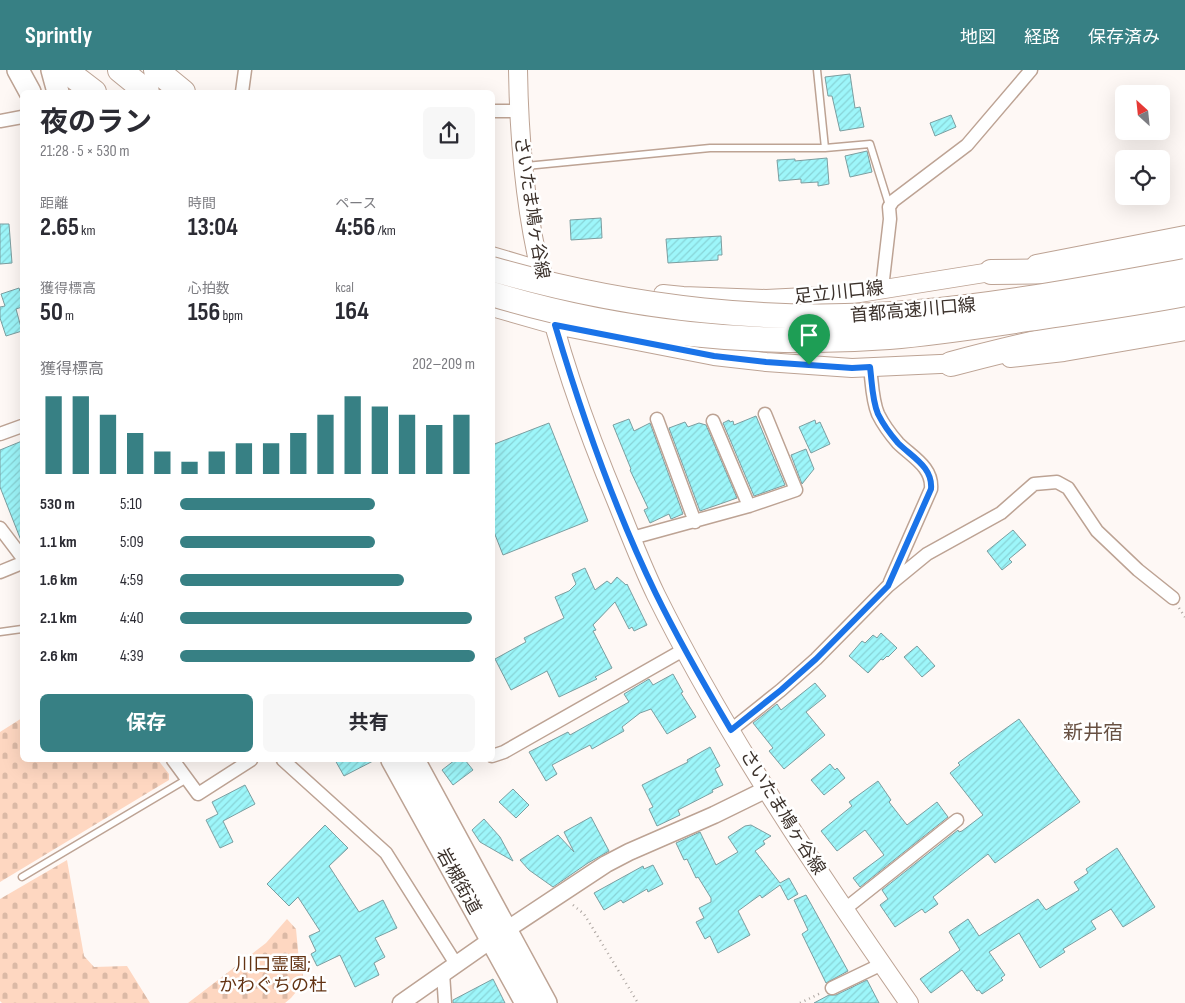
<!DOCTYPE html>
<html lang="ja">
<meta charset="utf-8">
<style>
body{margin:0;font-family:"Sofia Sans Condensed","Noto Sans JP",sans-serif;background:#f7f7f7;color:#2b2b33;height:100vh;display:flex;flex-direction:column;font-size:19px;white-space:nowrap}
*{box-sizing:border-box;margin:0}
p{font-size:16px;color:#7c7c81}
.icon{flex:none;width:28px;height:28px;fill:none;stroke:currentColor;stroke-width:2;stroke-linecap:round;stroke-linejoin:round}
.map{position:relative;flex:1;overflow:hidden}
.side{position:absolute;left:20px;top:20px;width:475px;height:672px;display:flex;flex-direction:column;background:#fff;border-radius:8px;box-shadow:0 5px 20px #0002}
.side>*{flex:none}
.needle{width:32px;rotate:333deg}
.controls{position:absolute;left:1115px;top:15px;display:grid;gap:10px}
.controls a{display:grid;place-items:center;width:55px;height:55px;border-radius:8px;background:#fff;box-shadow:0 5px 20px #0002;font-size:25px}
.pin{position:absolute;display:grid;place-items:center;width:42px;height:42px;color:#fff;margin:-51px -21px;border-radius:50% 50% 50% 0;rotate:-45deg;box-shadow:0 0 5px #0007}
.pin .icon{rotate:45deg}
.round{display:grid;place-items:center;flex:none;width:52px;height:52px;border-radius:8px;background:#f7f7f7}
.head{display:flex;align-items:center;justify-content:space-between;height:85px;padding:0 20px}
h1{font-size:28px;font-weight:700;line-height:38px}
.figures{display:grid;grid-template-columns:repeat(3,1fr);gap:8px;height:85px;padding:5px 20px}
.figures div{display:grid;align-content:center}
.figures b{font-size:25px;font-weight:700}
.figures small{font-size:14px;font-weight:400}
.figures p{font-size:14px}
.chart{height:140px;padding:10px 20px}
.chart p{display:flex;justify-content:space-between}
.chart svg{width:100%;height:90px;margin-top:5px;stroke:#378084;stroke-width:6}
.action{display:flex;gap:10px;margin-top:auto;padding:10px 20px}
.action a{flex:1;height:58px;border-radius:8px;background:#378084;color:#fff;font-size:20px;font-weight:700;line-height:58px;text-align:center}
.action a+a{background:#f7f7f7;color:#2b2b33}
ul{padding:0 20px;list-style:none;font-size:16px}
li{display:grid;grid-template-columns:80px 60px 1fr;align-items:center;height:38px}
li i{height:12px;border-radius:6px;background:#378084}
header{display:flex;align-items:center;gap:30px;box-sizing:border-box;height:70px;padding:0 25px;background:#378084;color:#fff}
header strong{font-size:24px}
nav{display:flex;gap:28px;margin-inline-start:auto;font-size:18px}
.map>svg:first-child{display:block}
.cemetery{fill:url(#cemetery-stones)}
.building{fill:url(#building-hatch);stroke:#7c9ea0}
.lines{fill:none;stroke-linecap:round;stroke-linejoin:round}
.service-casing{stroke:#bda394;stroke-width:9}
.minor-casing{stroke:#bda394;stroke-width:15}
.tertiary-casing{stroke:#bda394;stroke-width:19}
.secondary-casing{stroke:#bda394;stroke-width:20}
.trunk-casing{stroke:#bda394;stroke-width:24}
.motorway-casing{stroke:#bda394;stroke-width:26}
.path{stroke:#aca5a0;stroke-width:2.5;stroke-dasharray:1 4;stroke-linecap:butt}
.service{stroke:#fff;stroke-width:6}
.minor{stroke:#fff;stroke-width:12}
.tertiary{stroke:#fff;stroke-width:16}
.secondary{stroke:#fff;stroke-width:18}
.trunk{stroke:#fff;stroke-width:21}
.motorway{stroke:#fff;stroke-width:24}
.motorway-bridge-casing{stroke:#bda394;stroke-width:26;stroke-linecap:butt}
.motorway-bridge{stroke:#fff;stroke-width:24}
.route-casing{stroke:#fff;stroke-width:10}
.route{stroke:#1a73e8;stroke-width:6}
.labels{text-anchor:middle;stroke-width:5;stroke-linejoin:round;paint-order:stroke}
.street-label{font-size:18px;fill:#3b312b;stroke:#fff}
.park-label{font-size:18px;fill:#643414;stroke:#fff}
.quarter-label{font-size:20px;fill:#685143;stroke:#fff}
</style>
<header>
<strong>Sprintly</strong>
<nav><a>地図</a><a>経路</a><a>保存済み</a></nav>
</header>
<div class="map">
<svg width="1185" height="933" viewBox="0 0 1185 933">
<defs>
<pattern id="cemetery-stones" width="16" height="16" patternUnits="userSpaceOnUse" patternTransform="scale(1.25)"><rect width="16" height="16" fill="#fed7c1"/><path d="M2 7V4a2 2 0 0 1 4 0v3zM10 15v-3a2 2 0 0 1 4 0v3z" fill="#dbb9a6"/></pattern>
<pattern id="building-hatch" width="6" height="6" patternUnits="userSpaceOnUse" patternTransform="scale(1.25)"><rect width="6" height="6" fill="#9df6fa"/><path d="M-1 1l2-2M0 6l6-6M5 7l2-2" fill="none" stroke="#88d3d6"/></pattern>
</defs>
<rect width="100%" height="100%" fill="#fef8f5"/>
<path class="cemetery" d="M22 648V690H158L169 704V710L0 812V662Z
M67 790 84 886 94 897 127 896 150 933H2L0 931V829Z
M287 849 296 859 299 891 303 904 301 916 291 928 285 933H188L266 873Z"/>
<path class="building" d="M850 4 855 38 860 37 864 57 840 61 832 26H828L825 7Z
M951 45 956 57 935 66 930 53Z
M867 81 872 102 850 107 845 86Z
M827 88 829 114 818 116V112L801 113V109L779 111 777 90 795 89V91Z
M601 148 602 168 571 170 570 150Z
M0 154H9L12 193 0 194Z
M721 166 722 185H718V190L668 193 666 169Z
M19 218 20 221 22 220V237L16 239 22 261 6 266 0 248V237L5 236 1 224Z
M756 346 785 415 754 426 723 353 729 350 730 352 733 351 734 355Z
M629 349 634 361 650 353 683 444 671 449 669 444 650 453 644 440 648 438 630 400 631 399 613 355Z
M815 350 816 354 820 352 830 374 811 383 799 357Z
M685 352 688 357 699 353 706 355 737 428 700 441 669 358Z
M549 353 588 451 503 485 492 457V375Z
M22 371V473L0 417V380Z
M806 379 814 399 802 414 791 385Z
M1013 460 1026 475 1009 489 1012 492 1002 500 987 481Z
M585 498 595 520 607 511 611 514 617 507 626 515 627 514 647 555 634 561 632 557 629 559 615 532 593 555 596 560 593 561 612 598 595 607 597 609 559 627 547 601 511 620 495 589 526 572 524 568 564 548 555 527 569 521 576 514 572 504Z
M881 563 897 578 888 587 887 586 883 590 881 589 868 603 849 586 862 571 865 573 873 565 877 568Z
M917 576 935 596 922 607 904 587Z
M673 604 683 622 681 623 696 647 667 664 651 639 640 643 622 657 624 661 592 679 590 675 552 695 557 704 546 711 529 682 568 662 570 665 629 632 624 624 649 609 653 615Z
M815 613 826 626 806 642 825 665 784 699 769 681 773 678 753 653 777 634 781 640Z
M1019 649 1080 732 995 793 988 784 933 827 938 834 925 843 922 839 895 857 880 835 888 829 882 820 958 760 959 762 962 761 983 745 950 703 960 695 958 693 970 684Z
M710 677 720 696 715 699 723 715 712 720 713 722 678 740 680 745 657 756 649 739 653 737 642 715 688 692 687 690Z
M335 690H375L344 706Z
M455 690H465L473 700 453 715 442 700Z
M830 694 835 700 837 698 845 708 824 725 811 710Z
M878 711 891 730 889 732 907 755 937 732 948 747 860 817 853 808 884 785 865 760 837 781 821 761 852 736 849 732Z
M245 715 255 734 223 751 233 772 220 778 206 750 218 744 212 732Z
M513 719 529 735 516 748 499 732Z
M591 747 609 781 588 793 553 817 529 800 520 790 558 765 574 782 564 762Z
M484 749 500 767 513 791 480 772 472 760Z
M325 755 348 778 329 796 359 842 383 830 397 858 375 868 385 887 374 893 379 905 355 917 340 885 317 896 311 884 316 881 309 866 320 861 298 827 289 836 267 814Z
M751 755 771 766 763 771 765 774 755 781 780 813 789 808 798 824 788 830 780 815 762 828 760 825 738 841 750 865 718 883 710 866 705 869 696 852 704 848 699 838 711 832V828L698 807 696 808 687 789 684 790 676 773 700 762 716 795 738 782 728 767 745 756Z
M1117 778 1155 837 1123 857 1111 839 1091 851 1096 859 1063 879 1065 882 1040 898 1019 863 989 882 1005 905 1001 908 1003 910 982 924 979 920 977 921 962 900 931 923 920 909 960 880 949 862 968 849 979 866 1038 829 1046 840 1079 820 1074 812 1088 803 1086 799Z
M653 795 663 814 648 822 647 819 623 833 621 830 604 840 594 823 643 796 644 799Z
M806 825 848 901 826 913 802 864 808 860 794 830Z
M493 909 505 933H453V930Z
M867 910 879 933H814L829 925H836Z"/>
<g class="lines">
<defs>
<path id="service" d="M817 0 825 78
M526 96 710 78H825L870 74 889 135
M0 562 22 559
M22 807 187 709"/>
<path id="minor" d="M242 22 245 0
M492 41H518
M0 51 22 47
M882 218 890 149 889 137 893 131 967 75 1031 0
M870 297C872 312 872 330 878 344 883 354 891 365 898 373 912 387 933 397 931 419L890 512
M657 349 695 452
M713 351 749 436
M0 364 22 356
M0 458 22 487
M632 468 749 436 796 420 765 344
M0 502 22 493
M731 660 781 620 816 589 888 516 927 484 1001 443 1034 414 1057 412 1068 418 1097 461 1138 500 1173 528
M492 686 504 682 685 579
M173 690 198 724 251 690
M283 690 386 783 456 894
M845 839 957 750
M443 903 445 933
M832 918 882 894"/>
<path id="tertiary" d="M401 933 491 870 606 794 629 782 714 745 767 719"/>
<path id="secondary" d="M518 0C519 66 525 136 540 200 558 280 586 359 618 435 630 465 642 496 656 525 726 666 819 804 909 933
M492 186 542 201
M1036 194 1185 165
M663 224 683 226 766 229 847 225 1003 200
M492 237 555 255 714 286 766 292 852 298 962 293
M1010 288 1064 282 1185 261"/>
<path id="trunk" d="M18 0 30 22
M52 0 58 22
M392 690 526 933
M414 690 546 933"/>
<path id="motorway" d="M65 0 94 22
M120 0 147 22
M156 0 183 22
M991 202 1068 201 1131 194 1185 183
M951 294C1028 273 1106 257 1185 242"/>
</defs>
<use href="#service" class="service-casing"/>
<use href="#minor" class="minor-casing"/>
<use href="#tertiary" class="tertiary-casing"/>
<use href="#secondary" class="secondary-casing"/>
<use href="#trunk" class="trunk-casing"/>
<use href="#motorway" class="motorway-casing"/>
<path class="path" d="M1179 538 1185 547
M573 835 584 844 589 852 638 933
M800 933 821 923"/>
<use href="#service" class="service"/>
<use href="#minor" class="minor"/>
<use href="#tertiary" class="tertiary"/>
<use href="#secondary" class="secondary"/>
<use href="#trunk" class="trunk"/>
<use href="#motorway" class="motorway"/>
<defs>
<path id="motorway-bridge" d="M492 199C630 239 776 255 919 242 1008 234 1097 217 1185 201
M492 224C620 263 757 277 889 267 936 263 982 256 1028 249 1081 241 1133 234 1185 224"/>
</defs>
<use href="#motorway-bridge" class="motorway-bridge-casing"/>
<use href="#motorway-bridge" class="motorway-bridge"/>
</g>
<g class="lines">
<defs>
<path id="route" d="M555 255 714 286 766 292 852 298 870 297C872 312 872 330 878 344 883 354 891 365 898 373 912 387 933 397 931 419L888 516 816 589 781 620 731 660C705 616 679 571 656 524 614 438 582 346 555 255Z"/>
</defs>
<use href="#route" class="route-casing"/>
<use href="#route" class="route"/>
</g>
<g class="labels">
<g class="street-label">
<text transform="translate(532 138) rotate(81)" y="6">さいたま鳩ヶ谷線</text>
<text transform="translate(839 222) rotate(-6)" y="6">足立川口線</text>
<text transform="translate(913 240) rotate(-5)" y="6">首都高速川口線</text>
<text transform="translate(783 742) rotate(58)" y="6">さいたま鳩ヶ谷線</text>
<text transform="translate(459 811) rotate(61)" y="6">岩槻街道</text>
</g>
<g class="park-label">
<text x="273" y="900">川口霊園;<tspan x="273" dy="21">かわぐちの杜</tspan></text>
</g>
<g class="quarter-label">
<text x="1093" y="669">新井宿</text>
</g>
</g>
</svg>
<div class="controls">
<a><svg class="needle" viewBox="-14 -14 28 28"><path d="M0-13l5 13h-10z" fill="#e53935"/><path d="M0 13l5-13h-10z" fill="#7c7c81"/></svg></a>
<a><svg class="icon" aria-label="locate" viewBox="0 0 24 24"><circle cx="12" cy="12" r="6"/><path d="M12 2v4M12 18v4M2 12h4M18 12h4"/></svg></a>
</div>
<div class="pin" style="left:809px;top:295px;background:#1e9e55"><svg class="icon" aria-label="arrive" viewBox="0 0 24 24"><path d="M6 21V4h12l-3 4 3 4H6"/></svg></div>
<section class="side">
<div class="head"><div><h1>夜のラン</h1><p>21:28 · 5 × 530 m</p></div><a class="round"><svg class="icon" aria-label="share" viewBox="0 0 24 24"><path d="M12 15V3M7 8l5-5 5 5M5 13v7h14v-7"/></svg></a></div>
<div class="figures">
<div><p>距離</p><b>2.65<small> km</small></b></div>
<div><p>時間</p><b>13:04</b></div>
<div><p>ペース</p><b>4:56<small> /km</small></b></div>
</div>
<div class="figures">
<div><p>獲得標高</p><b>50<small> m</small></b></div>
<div><p>心拍数</p><b>156<small> bpm</small></b></div>
<div><p>kcal</p><b>164</b></div>
</div>
<div class="chart"><p><span>獲得標高</span>202–209 m</p>
<svg viewBox="0 0 160 44" preserveAspectRatio="none"><path d="M5 44V6M15 44V6M25 44V15M35 44V24M45 44V33M55 44V38M65 44V33M75 44V29M85 44V29M95 44V24M105 44V15M115 44V6M125 44V11M135 44V15M145 44V20M155 44V15"/></svg>
</div>
<ul>
<li><b>530 m</b>5:10<i style="width:66%"></i></li>
<li><b>1.1 km</b>5:09<i style="width:66%"></i></li>
<li><b>1.6 km</b>4:59<i style="width:76%"></i></li>
<li><b>2.1 km</b>4:40<i style="width:99%"></i></li>
<li><b>2.6 km</b>4:39<i style="width:100%"></i></li>
</ul>
<div class="action"><a>保存</a><a>共有</a></div>
</section>
</div>
